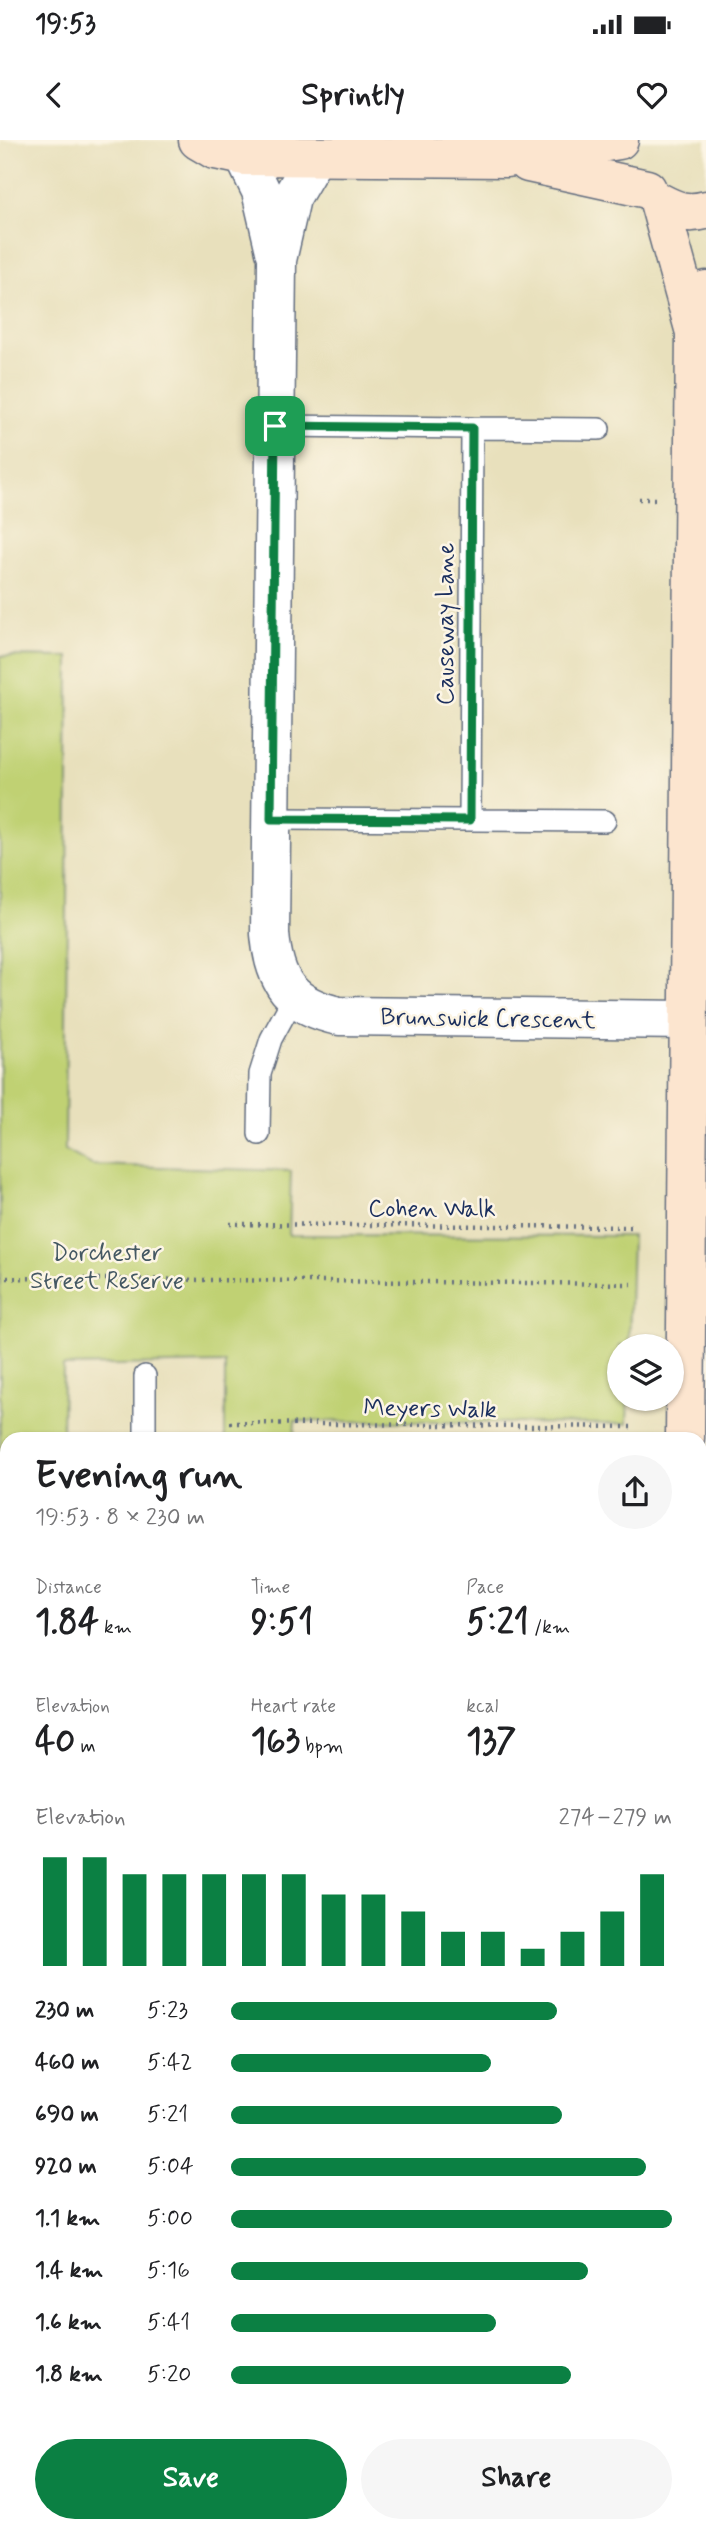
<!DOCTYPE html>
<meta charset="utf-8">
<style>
body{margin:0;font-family:Mynerve,sans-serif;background:#f6f6f6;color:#202124;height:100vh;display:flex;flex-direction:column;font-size:26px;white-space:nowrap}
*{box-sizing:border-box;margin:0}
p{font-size:23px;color:#757577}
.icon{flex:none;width:38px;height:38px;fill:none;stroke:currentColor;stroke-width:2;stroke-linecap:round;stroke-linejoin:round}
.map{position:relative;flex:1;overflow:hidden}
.panel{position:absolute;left:0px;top:1292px;width:707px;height:1101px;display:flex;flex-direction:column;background:#fff;border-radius:21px 21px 0 0;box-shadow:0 2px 5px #0004}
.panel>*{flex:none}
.fabs{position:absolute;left:607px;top:1194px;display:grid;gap:14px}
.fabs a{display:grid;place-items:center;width:77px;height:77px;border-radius:50%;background:#fff;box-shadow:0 2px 5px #0004;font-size:35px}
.pin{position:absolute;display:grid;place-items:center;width:60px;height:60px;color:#fff;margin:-30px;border-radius:14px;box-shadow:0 4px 10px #0006}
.round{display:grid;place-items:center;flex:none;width:74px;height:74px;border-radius:37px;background:#f6f6f6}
.headline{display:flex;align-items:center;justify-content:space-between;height:119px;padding:0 35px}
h1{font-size:38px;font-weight:800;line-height:52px}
.figures{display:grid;grid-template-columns:repeat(3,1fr);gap:10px;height:119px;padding:7px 35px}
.figures div{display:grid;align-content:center}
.figures b{font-size:35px;font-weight:800}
.figures small{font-size:19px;font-weight:400}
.figures p{font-size:19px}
.chart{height:196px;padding:14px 35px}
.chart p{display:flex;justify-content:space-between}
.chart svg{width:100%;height:126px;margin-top:7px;stroke:#0b8043;stroke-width:6}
.primary-button{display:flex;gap:14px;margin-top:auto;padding:14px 35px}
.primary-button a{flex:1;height:80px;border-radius:42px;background:#0b8043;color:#fff;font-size:28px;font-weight:800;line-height:80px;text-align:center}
.primary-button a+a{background:#f6f6f6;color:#202124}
ul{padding:0 35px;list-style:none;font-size:23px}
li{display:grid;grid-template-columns:112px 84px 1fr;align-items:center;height:52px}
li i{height:18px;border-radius:9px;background:#0b8043}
.status{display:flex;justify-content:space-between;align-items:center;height:49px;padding:0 35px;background:#fff;direction:ltr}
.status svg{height:19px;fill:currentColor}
header{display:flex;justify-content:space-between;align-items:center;height:91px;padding:0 35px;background:#fff;font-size:32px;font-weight:800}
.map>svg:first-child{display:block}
.green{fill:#c0d173;stroke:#6e8068;stroke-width:2}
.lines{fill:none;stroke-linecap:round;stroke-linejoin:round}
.lane-casing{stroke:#636d7f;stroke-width:24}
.street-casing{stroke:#636d7f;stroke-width:41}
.secondary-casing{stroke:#636d7f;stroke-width:41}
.path{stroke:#636d7f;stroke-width:4.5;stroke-dasharray:2 5;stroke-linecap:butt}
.lane{stroke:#fff;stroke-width:21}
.street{stroke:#fff;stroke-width:38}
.secondary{stroke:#fce5cf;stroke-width:38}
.route-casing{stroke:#fff;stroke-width:14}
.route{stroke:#0b8043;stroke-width:9}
.labels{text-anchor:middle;stroke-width:5;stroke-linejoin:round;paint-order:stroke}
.street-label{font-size:24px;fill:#1b2f5e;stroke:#fcf5e5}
.park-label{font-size:24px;fill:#445863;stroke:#fcf5e5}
</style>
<div class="status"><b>19:53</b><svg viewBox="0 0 49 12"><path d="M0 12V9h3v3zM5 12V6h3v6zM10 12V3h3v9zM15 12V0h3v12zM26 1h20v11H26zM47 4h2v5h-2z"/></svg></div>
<header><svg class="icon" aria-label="back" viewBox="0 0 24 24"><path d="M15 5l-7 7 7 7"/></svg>Sprintly<svg class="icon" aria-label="heart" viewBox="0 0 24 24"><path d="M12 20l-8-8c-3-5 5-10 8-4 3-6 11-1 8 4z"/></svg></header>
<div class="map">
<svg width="706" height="2391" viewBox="0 0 706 2391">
<rect width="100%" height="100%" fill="#fcf5e5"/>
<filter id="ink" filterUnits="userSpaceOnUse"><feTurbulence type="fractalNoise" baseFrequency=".0143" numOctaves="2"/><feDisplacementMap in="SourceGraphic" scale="14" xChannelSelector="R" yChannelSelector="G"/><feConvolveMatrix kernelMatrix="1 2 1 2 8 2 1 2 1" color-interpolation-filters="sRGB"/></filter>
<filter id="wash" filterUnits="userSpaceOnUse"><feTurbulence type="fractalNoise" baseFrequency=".00686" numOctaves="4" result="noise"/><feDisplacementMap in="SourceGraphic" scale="28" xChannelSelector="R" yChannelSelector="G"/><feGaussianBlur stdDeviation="1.57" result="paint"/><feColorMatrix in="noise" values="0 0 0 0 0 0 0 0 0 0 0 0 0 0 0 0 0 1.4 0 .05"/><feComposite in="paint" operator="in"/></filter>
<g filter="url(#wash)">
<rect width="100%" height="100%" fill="#e8e0bc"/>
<path class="green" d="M0 516 69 517 65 1010 92 1025 291 1031 289 1095 632 1096 629 1206H620V1258H628L627 1284 295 1281 294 1298H225V1223L63 1226 62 1298H7V1607H0Z
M0 2241H7V2384H0Z"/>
</g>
<g filter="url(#ink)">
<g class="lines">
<defs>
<path id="lane" d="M472 288 599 289
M271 679 470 680 472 288 275 286
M470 680 605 681
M259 994 260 934 271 899 294 857
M145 1298V1236"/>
<path id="street" d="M244 16 261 51 275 111
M315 17 291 58 277 120 270 794C274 842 291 866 339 876L686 880
M700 1872 706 1862
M700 2233H706
M271 2385 275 2391
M667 2385V2391"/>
<path id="secondary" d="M198 0 215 10 244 16 506 18 619 0
M528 23 647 49
M659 62 694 189
M659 62C676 71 687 75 706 70
M685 1298 695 191 706 150
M700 1697 706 1707
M700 1794 706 1800"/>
</defs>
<use href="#lane" class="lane-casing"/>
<use href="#street" class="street-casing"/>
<use href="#secondary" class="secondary-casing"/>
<path class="path" d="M639 359H659
M230 1084 633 1087
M0 1138 632 1144
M230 1283 631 1287
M700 2324H706
M0 2326 7 2325"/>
<use href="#lane" class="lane"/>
<use href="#street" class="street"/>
<use href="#secondary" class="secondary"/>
</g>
</g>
<g class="lines" filter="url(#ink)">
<defs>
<path id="route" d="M275 286 472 288 470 680 271 679Z"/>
</defs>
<use href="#route" class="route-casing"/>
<use href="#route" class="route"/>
</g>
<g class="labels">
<g class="street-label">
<text transform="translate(445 484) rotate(-90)" y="8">Causeway Lane</text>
<text transform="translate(488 878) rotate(1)" y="8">Brunswick Crescent</text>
<text x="432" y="1076">Cohen Walk</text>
<text transform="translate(430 1268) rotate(1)" y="8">Meyers Walk</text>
</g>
<g class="park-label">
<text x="107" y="1120">Dorchester<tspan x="107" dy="28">Street Reserve</tspan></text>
</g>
</g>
</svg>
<div class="fabs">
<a><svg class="icon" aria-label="layers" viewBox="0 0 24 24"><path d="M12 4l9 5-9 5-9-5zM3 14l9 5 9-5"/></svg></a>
</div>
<div class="pin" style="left:275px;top:286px;background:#1e9e55"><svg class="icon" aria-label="arrive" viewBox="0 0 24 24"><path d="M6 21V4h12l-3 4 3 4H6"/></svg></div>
<section class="panel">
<div class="headline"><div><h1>Evening run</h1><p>19:53 · 8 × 230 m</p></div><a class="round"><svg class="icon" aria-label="share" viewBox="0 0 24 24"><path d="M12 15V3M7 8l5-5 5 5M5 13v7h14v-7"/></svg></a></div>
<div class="figures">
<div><p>Distance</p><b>1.84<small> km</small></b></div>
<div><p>Time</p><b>9:51</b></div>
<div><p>Pace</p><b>5:21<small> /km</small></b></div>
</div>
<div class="figures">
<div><p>Elevation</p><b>40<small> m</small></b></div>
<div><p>Heart rate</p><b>163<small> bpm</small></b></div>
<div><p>kcal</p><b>137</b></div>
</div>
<div class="chart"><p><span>Elevation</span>274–279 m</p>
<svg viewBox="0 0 160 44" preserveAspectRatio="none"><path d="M5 44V6M15 44V6M25 44V12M35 44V12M45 44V12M55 44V12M65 44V12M75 44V19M85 44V19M95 44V25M105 44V32M115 44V32M125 44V38M135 44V32M145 44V25M155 44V12"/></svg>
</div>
<ul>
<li><b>230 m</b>5:23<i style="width:74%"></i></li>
<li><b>460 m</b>5:42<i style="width:59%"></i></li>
<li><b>690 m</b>5:21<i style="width:75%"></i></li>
<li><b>920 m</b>5:04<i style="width:94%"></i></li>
<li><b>1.1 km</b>5:00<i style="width:100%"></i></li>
<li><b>1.4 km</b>5:16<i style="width:81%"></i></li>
<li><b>1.6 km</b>5:41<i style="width:60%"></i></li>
<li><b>1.8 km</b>5:20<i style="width:77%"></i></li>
</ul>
<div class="primary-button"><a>Save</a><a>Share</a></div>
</section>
</div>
